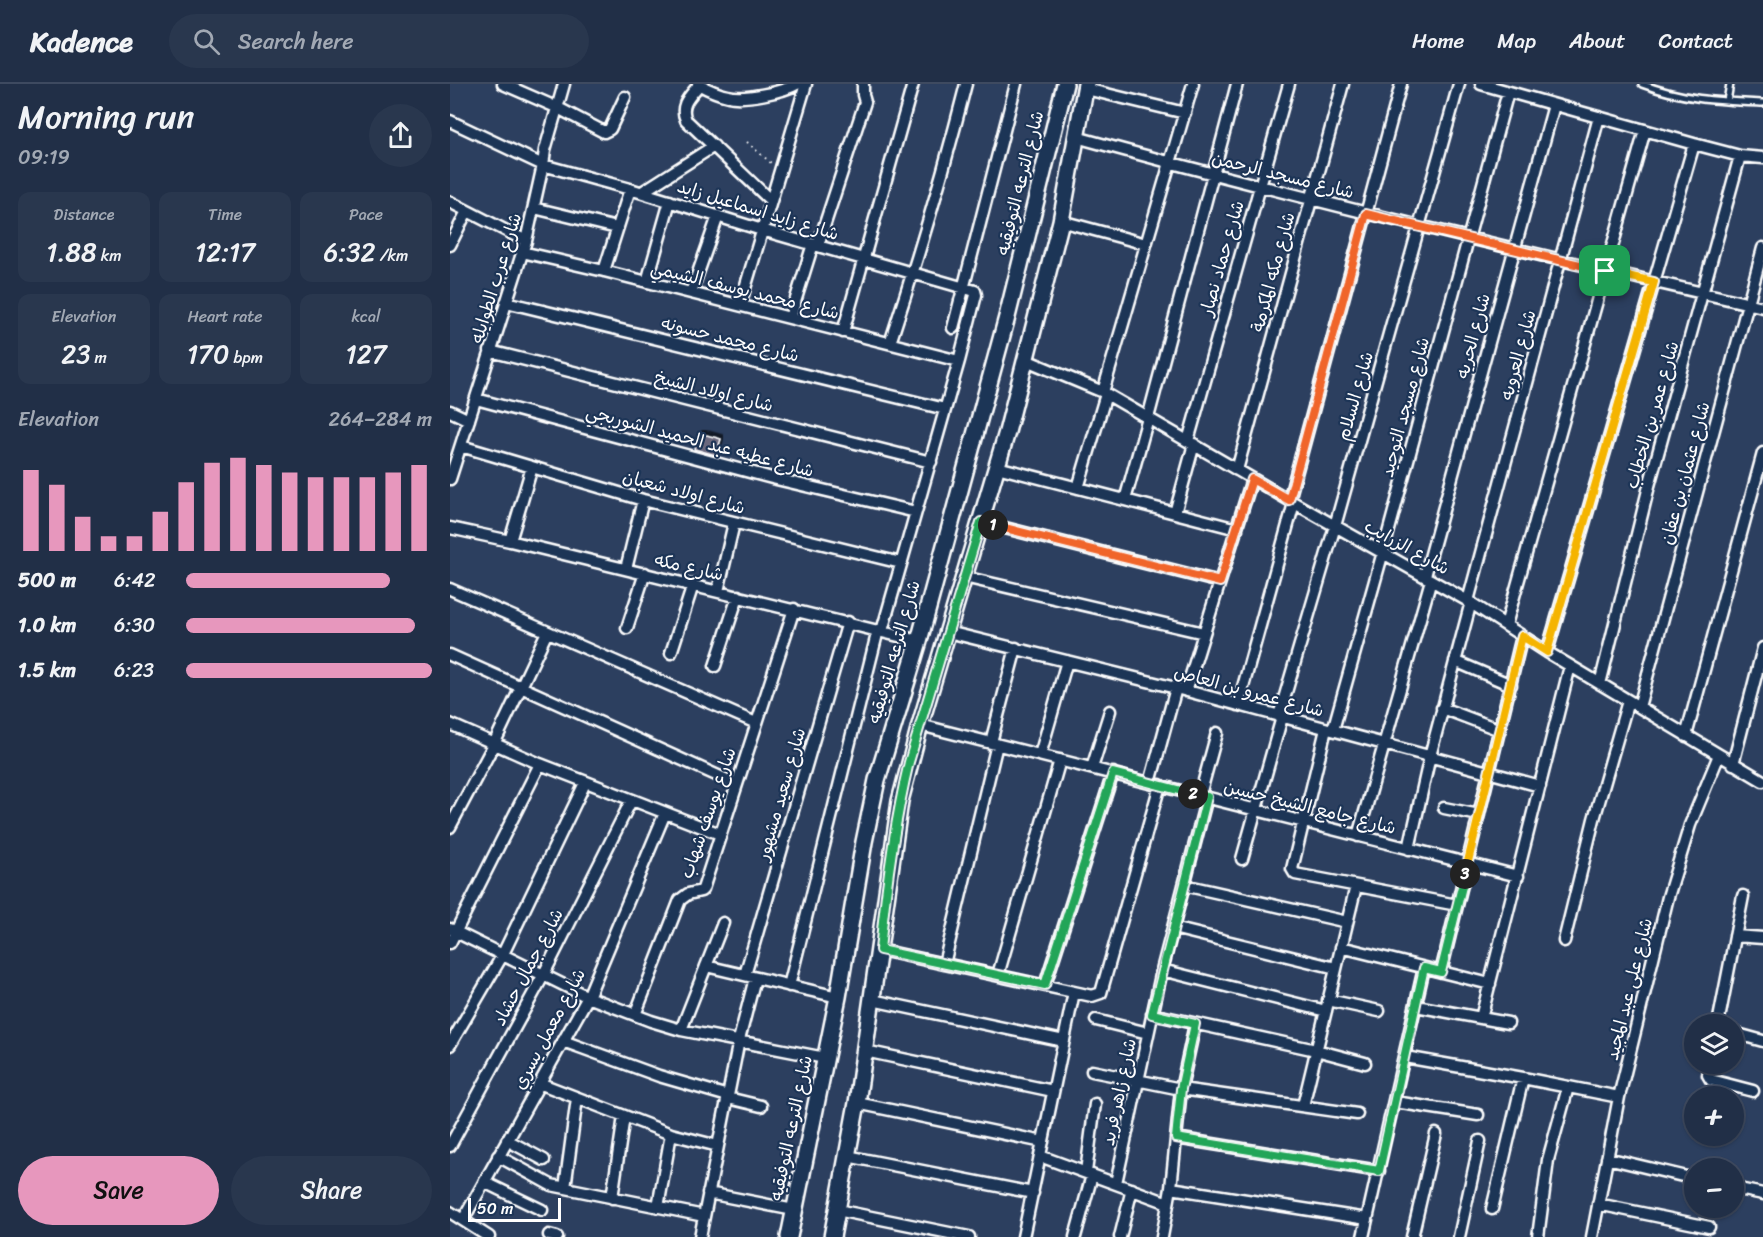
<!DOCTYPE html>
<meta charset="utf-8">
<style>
body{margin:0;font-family:Sriracha,"Playpen Sans Arabic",sans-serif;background:#29374e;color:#f1f3f6;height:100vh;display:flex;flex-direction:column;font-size:22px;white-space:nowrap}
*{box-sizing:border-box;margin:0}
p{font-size:20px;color:#a2a9b4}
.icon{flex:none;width:33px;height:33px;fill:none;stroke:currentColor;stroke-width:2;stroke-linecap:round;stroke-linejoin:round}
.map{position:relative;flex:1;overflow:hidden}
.details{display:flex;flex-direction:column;background:#212f47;width:450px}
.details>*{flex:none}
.buttons{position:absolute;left:1234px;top:930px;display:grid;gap:12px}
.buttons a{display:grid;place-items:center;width:60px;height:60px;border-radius:50%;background:#212f47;box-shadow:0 2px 4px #0004,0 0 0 2px #3e4a60;font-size:30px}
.scale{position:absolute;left:18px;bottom:15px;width:93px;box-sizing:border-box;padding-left:6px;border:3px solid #fff;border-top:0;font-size:16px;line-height:21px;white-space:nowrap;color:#fff;-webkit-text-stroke:4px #1d3557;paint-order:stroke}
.pin{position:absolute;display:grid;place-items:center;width:51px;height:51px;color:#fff;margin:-26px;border-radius:12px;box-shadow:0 3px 9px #0006}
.km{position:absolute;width:30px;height:30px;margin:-15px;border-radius:50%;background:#222;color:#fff;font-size:16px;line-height:30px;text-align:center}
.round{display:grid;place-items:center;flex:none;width:63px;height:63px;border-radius:32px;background:#29374e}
.head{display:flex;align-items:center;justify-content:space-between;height:102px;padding:0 18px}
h1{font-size:33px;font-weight:600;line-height:45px}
.metrics{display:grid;grid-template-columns:repeat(3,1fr);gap:9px;height:102px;padding:6px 18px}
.metrics div{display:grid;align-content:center;border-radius:12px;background:#29374e;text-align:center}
.metrics b{font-size:26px;font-weight:600}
.metrics small{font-size:16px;font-weight:400}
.metrics p{font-size:16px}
.chart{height:168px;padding:12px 18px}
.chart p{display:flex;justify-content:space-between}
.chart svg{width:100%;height:108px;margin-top:6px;stroke:#e797bd;stroke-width:6}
.primary-button{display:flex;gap:12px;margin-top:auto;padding:12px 18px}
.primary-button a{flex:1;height:69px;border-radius:36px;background:#e797bd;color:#111;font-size:24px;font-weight:600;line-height:69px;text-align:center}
.primary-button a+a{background:#29374e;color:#f1f3f6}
ul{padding:0 18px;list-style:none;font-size:20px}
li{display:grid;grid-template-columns:96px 72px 1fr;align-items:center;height:45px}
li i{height:15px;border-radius:8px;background:#e797bd}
header{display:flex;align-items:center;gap:36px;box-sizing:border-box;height:84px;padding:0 30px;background:#212f47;border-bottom:2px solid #3e4a60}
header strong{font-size:28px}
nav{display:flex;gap:33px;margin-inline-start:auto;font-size:21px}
.search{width:420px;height:54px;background:#29374e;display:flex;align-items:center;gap:15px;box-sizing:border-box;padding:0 21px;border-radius:33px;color:#a2a9b4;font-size:22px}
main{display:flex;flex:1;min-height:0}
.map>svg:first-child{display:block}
.building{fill:#6a687d;stroke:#fff;stroke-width:1.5;filter:url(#shadow)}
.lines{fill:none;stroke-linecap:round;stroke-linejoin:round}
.service-casing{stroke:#fff;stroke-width:10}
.minor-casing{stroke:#fff;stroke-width:15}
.secondary-casing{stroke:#fff;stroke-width:20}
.path{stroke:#fff;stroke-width:2;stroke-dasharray:1.5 4.5;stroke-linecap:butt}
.service{stroke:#1d3557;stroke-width:5}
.minor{stroke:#1d3557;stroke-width:10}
.secondary{stroke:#1d3557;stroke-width:15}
.split-1-casing{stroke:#fff;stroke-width:12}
.split-2-casing{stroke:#fff;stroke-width:12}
.split-3-casing{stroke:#fff;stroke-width:12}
.split-4-casing{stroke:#fff;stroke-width:12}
.split-1{stroke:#f0652b;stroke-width:8}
.split-2{stroke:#22a559;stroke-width:8}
.split-3{stroke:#22a559;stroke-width:8}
.split-4{stroke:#f5b400;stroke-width:8}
.labels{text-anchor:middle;stroke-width:4.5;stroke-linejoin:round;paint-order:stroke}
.street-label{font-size:18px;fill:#fff;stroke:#1d3557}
</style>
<header>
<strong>Kadence</strong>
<div class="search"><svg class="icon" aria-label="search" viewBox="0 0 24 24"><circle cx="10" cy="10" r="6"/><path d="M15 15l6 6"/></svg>Search here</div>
<nav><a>Home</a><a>Map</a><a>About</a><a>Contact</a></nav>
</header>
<main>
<section class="details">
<div class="head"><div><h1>Morning run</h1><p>09:19</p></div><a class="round"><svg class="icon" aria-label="share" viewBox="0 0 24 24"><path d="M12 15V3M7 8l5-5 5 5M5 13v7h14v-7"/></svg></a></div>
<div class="metrics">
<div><p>Distance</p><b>1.88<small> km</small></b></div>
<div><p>Time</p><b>12:17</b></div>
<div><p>Pace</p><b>6:32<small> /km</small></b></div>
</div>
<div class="metrics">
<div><p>Elevation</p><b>23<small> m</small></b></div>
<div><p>Heart rate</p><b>170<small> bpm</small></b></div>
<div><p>kcal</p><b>127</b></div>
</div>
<div class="chart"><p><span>Elevation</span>264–284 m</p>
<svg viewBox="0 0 160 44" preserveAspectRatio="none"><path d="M5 44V11M15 44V17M25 44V30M35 44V38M45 44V38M55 44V28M65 44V16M75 44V8M85 44V6M95 44V9M105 44V12M115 44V14M125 44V14M135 44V14M145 44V12M155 44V9"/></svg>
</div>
<ul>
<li><b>500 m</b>6:42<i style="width:83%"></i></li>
<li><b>1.0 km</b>6:30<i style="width:93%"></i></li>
<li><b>1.5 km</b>6:23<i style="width:100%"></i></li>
</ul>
<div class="primary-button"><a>Save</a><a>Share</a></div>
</section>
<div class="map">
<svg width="1313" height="1153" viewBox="0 0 1313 1153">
<defs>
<filter id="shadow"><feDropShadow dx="3.5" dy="-3.5" stdDeviation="0" flood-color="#0009"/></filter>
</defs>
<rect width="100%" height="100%" fill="#2c3f5f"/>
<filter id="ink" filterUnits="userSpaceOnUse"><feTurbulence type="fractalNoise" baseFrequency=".0167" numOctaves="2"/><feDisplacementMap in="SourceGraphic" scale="12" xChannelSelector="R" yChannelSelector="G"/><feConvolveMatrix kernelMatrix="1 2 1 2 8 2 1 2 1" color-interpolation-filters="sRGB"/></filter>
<g filter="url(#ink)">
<path class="building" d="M249 349 271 355 266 371 244 365Z"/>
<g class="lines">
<defs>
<path id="service" d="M1192 0C1234 16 1269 17 1313 19
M1277 17 1280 0"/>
<path id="minor" d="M53 0 108 24 154 48 160 45 175 13
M248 0C257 5 268 10 278 12 294 16 333 8 347 0
M1031 0 1244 60 1290 72 1313 74
M249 1C240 12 229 21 236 36L321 117
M636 5 735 29
M0 37 93 81 180 105 312 146 525 207 526 211 509 277 432 547
M626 53C854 116 1083 170 1313 223
M192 108 264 62
M0 118 76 157
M84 124 167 144
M611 137 696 160
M0 161 17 127
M368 161 415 18 413 11V0
M72 168 154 187 509 277
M154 187 180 105
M197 198 220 117
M241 209 268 132
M56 218 495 325
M290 221 356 0
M340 234 363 160
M503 244 566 0
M393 248 463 0
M440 259C468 174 494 87 516 0
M40 267 481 378
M576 276 653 308 839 416 1018 517 1097 568 1313 697
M653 308 743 0
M26 315 322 394 466 428
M0 327 19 336
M738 357 839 0
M11 362 193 416 451 479
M547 383 787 445
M787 386 893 0
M0 395 76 157 93 81 95 66 114 0
M628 404 656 310
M675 416 698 334 787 0
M839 416 951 0
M725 429 744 360
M531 438 770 498
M0 444 60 457 469 557
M60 457 82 383
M176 485 193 416
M975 492 1104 21
M514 493 754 549
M0 505 306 639
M268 507 284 439
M1018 517 1149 33
M1056 541 1195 46
M177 544 195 489
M498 548 726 604 1090 702
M1097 568 1244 60
M221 569 243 501
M0 571 286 700
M1005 577 1061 601
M265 582 288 512
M1150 600 1199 402 1290 72
M736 607 802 395
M788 621 844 419
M1189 623 1313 164
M992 624 1050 646
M829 632 885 442 1009 0
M0 640 90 680 270 750
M470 641 1068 792
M876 645 842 785 845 790 1007 821
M883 646 933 468 1058 8
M1236 652 1313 369
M541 658 566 564
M590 671 617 577
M1283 680 1313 564
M642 684 660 627
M700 699 726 604
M750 711 767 649
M994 724 1029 731
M0 743 44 660 97 548
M908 752 981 496
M959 765 980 672 1021 518
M792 775 832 633
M734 801 897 838
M723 844 886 884
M0 845 138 913 201 937 231 946 375 974
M1285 852 1313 854
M1114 857 1144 735 1178 617
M0 859 90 680
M891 863 1040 900
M430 866 642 912 651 909 710 701
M494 880 547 660
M256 882 388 913
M712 886 876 927
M991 888 1072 552
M295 891 398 538
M548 891 610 676
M595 901 663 689
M339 902 428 546
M422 916 614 957
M878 916 929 927
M966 922 1058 939
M702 930 866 966 915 979
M185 931 230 816 238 810 251 807 253 805 344 525
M1031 934 1120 582
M646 936 698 949
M1268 940 1293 812
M231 946 273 839
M1284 949 1313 957
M113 957 209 992 278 1012
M0 961 52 872 135 699
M415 967 603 1007
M955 973 1073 994 1169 1013
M1260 980 1258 991 1261 996 1303 1007
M642 987 731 1005 907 1030
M89 999 221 1050 268 1062
M278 1014 311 1022
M945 1018 1028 1031
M407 1019 593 1058
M853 1022 906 802
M726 1054 929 1087
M57 1056 94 1076
M0 1062 93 892 181 717
M48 1072 101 1101 254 1132
M397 1072 583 1109
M590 1072 718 1119
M1157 1074 1245 1095
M636 1088 645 1020
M34 1098 92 1126
M666 1099 712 886 757 713
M115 1104 127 1014
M721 1104 917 1135
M1284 1104 1313 1110
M258 1109 344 1126
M162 1114 174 1032
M1148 1120 1259 1143
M208 1123 221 1050
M1042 1125 1073 994
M387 1126 519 1153
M0 1128 39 1153
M13 1136 138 913 215 729
M99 1151 107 1153
M250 1153 289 956 305 894
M573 1153 624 908
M625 1153 642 1091
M670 1153 682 1105
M712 1153 721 1104 731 1005 745 940
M913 1153 974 884
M962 1153 986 1050
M1009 1153 1030 1057
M1088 1153 1098 1076 1118 1003
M1142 1153 1169 1013 1218 813 1240 741 1269 671"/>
<path id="secondary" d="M339 1153 388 913 414 758 427 696 469 557 557 233 615 0
M382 1153 407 1019 450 717 470 641 557 348 611 137 636 0"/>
</defs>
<use href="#service" class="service-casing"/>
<use href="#minor" class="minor-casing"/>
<use href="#secondary" class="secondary-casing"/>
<path class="path" d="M297 58 322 80"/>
<use href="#service" class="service"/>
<use href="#minor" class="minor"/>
<use href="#secondary" class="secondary"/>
</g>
</g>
<g class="lines" filter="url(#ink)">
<defs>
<path id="split-1" d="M543 441 770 498 802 395 839 416 916 130 1155 187"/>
<path id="split-2" d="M543 441 531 438 459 678C444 740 436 803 430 866L595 901 663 689 743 710"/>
<path id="split-3" d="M743 710 757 713 702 930 745 940 731 1005 726 1054 929 1087 974 884 991 888 1015 790"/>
<path id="split-4" d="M1015 790 1072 552 1097 568 1204 198 1155 187"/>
</defs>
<use href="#split-1" class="split-1-casing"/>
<use href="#split-2" class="split-2-casing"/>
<use href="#split-3" class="split-3-casing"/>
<use href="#split-4" class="split-4-casing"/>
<use href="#split-1" class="split-1"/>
<use href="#split-2" class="split-2"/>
<use href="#split-3" class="split-3"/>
<use href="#split-4" class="split-4"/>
</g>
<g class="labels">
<g class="street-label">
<text transform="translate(833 91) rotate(14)" y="6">شارع مسجد الرحمن</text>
<text transform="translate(570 99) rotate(-76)" y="6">شارع الترعه التوفيقيه</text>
<text transform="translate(308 126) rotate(17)" y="6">شارع زايد اسماعيل زايد</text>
<text transform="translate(772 174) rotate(-74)" y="6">شارع حماد نصار</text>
<text transform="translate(823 188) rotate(-75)" y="6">شارع مكه المكرمة</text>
<text transform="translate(46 194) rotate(-73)" y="6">شارع عرب الطوايله</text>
<text transform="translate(295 206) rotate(14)" y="6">شارع محمد يوسف الشيمي</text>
<text transform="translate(1023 252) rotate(-75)" y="6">شارع الحريه</text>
<text transform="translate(280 255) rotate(14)" y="6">شارع محمد حسونه</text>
<text transform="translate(1068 271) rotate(-75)" y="6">شارع العروبه</text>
<text transform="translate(264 307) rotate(14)" y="6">شارع اولاد الشيخ</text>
<text transform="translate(905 312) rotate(-74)" y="6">شارع السلام</text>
<text transform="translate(955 323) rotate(-75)" y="6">شارع مسجد التوحيد</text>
<text transform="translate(1202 331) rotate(-74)" y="6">شارع عمر بن الخطاب</text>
<text transform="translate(250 357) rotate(15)" y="6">شارع عطيه عبد الحميد الشوربجي</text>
<text transform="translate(1235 389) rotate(-75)" y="6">شارع عثمان بن عفان</text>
<text transform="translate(234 408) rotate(15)" y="6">شارع اولاد شعبان</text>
<text transform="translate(957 463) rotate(29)" y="6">شارع الزرايب</text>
<text transform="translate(239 483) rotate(13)" y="6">شارع مكه</text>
<text transform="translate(444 568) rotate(-74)" y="6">شارع الترعه التوفيقيه</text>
<text transform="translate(799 607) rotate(15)" y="6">شارع عمرو بن العاص</text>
<text transform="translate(331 710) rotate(-74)" y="6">شارع سعيد مشهور</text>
<text transform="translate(860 723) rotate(14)" y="6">شارع جامع الشيخ حسين</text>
<text transform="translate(258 729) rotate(-71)" y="6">شارع يوسف شهاب</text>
<text transform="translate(78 883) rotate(-62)" y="6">شارع جمال حشاد</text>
<text transform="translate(1179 905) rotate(-76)" y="6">شارع على عبد المجيد</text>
<text transform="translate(99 945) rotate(-62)" y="6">شارع معمل يسري</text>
<text transform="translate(669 1008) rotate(-78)" y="6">شارع زاهر فريد</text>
<text transform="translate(341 1044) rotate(-78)" y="6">شارع الترعه التوفيقيه</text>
</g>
</g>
</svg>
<div class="buttons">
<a><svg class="icon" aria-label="layers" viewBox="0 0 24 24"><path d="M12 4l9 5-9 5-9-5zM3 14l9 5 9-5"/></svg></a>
<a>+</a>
<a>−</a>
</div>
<div class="scale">50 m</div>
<div class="pin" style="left:1155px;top:187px;background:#1e9e55"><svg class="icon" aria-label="arrive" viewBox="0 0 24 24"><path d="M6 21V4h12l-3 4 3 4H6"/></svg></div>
<b class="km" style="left:543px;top:441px">1</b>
<b class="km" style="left:743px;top:710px">2</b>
<b class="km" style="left:1015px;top:790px">3</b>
</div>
</main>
